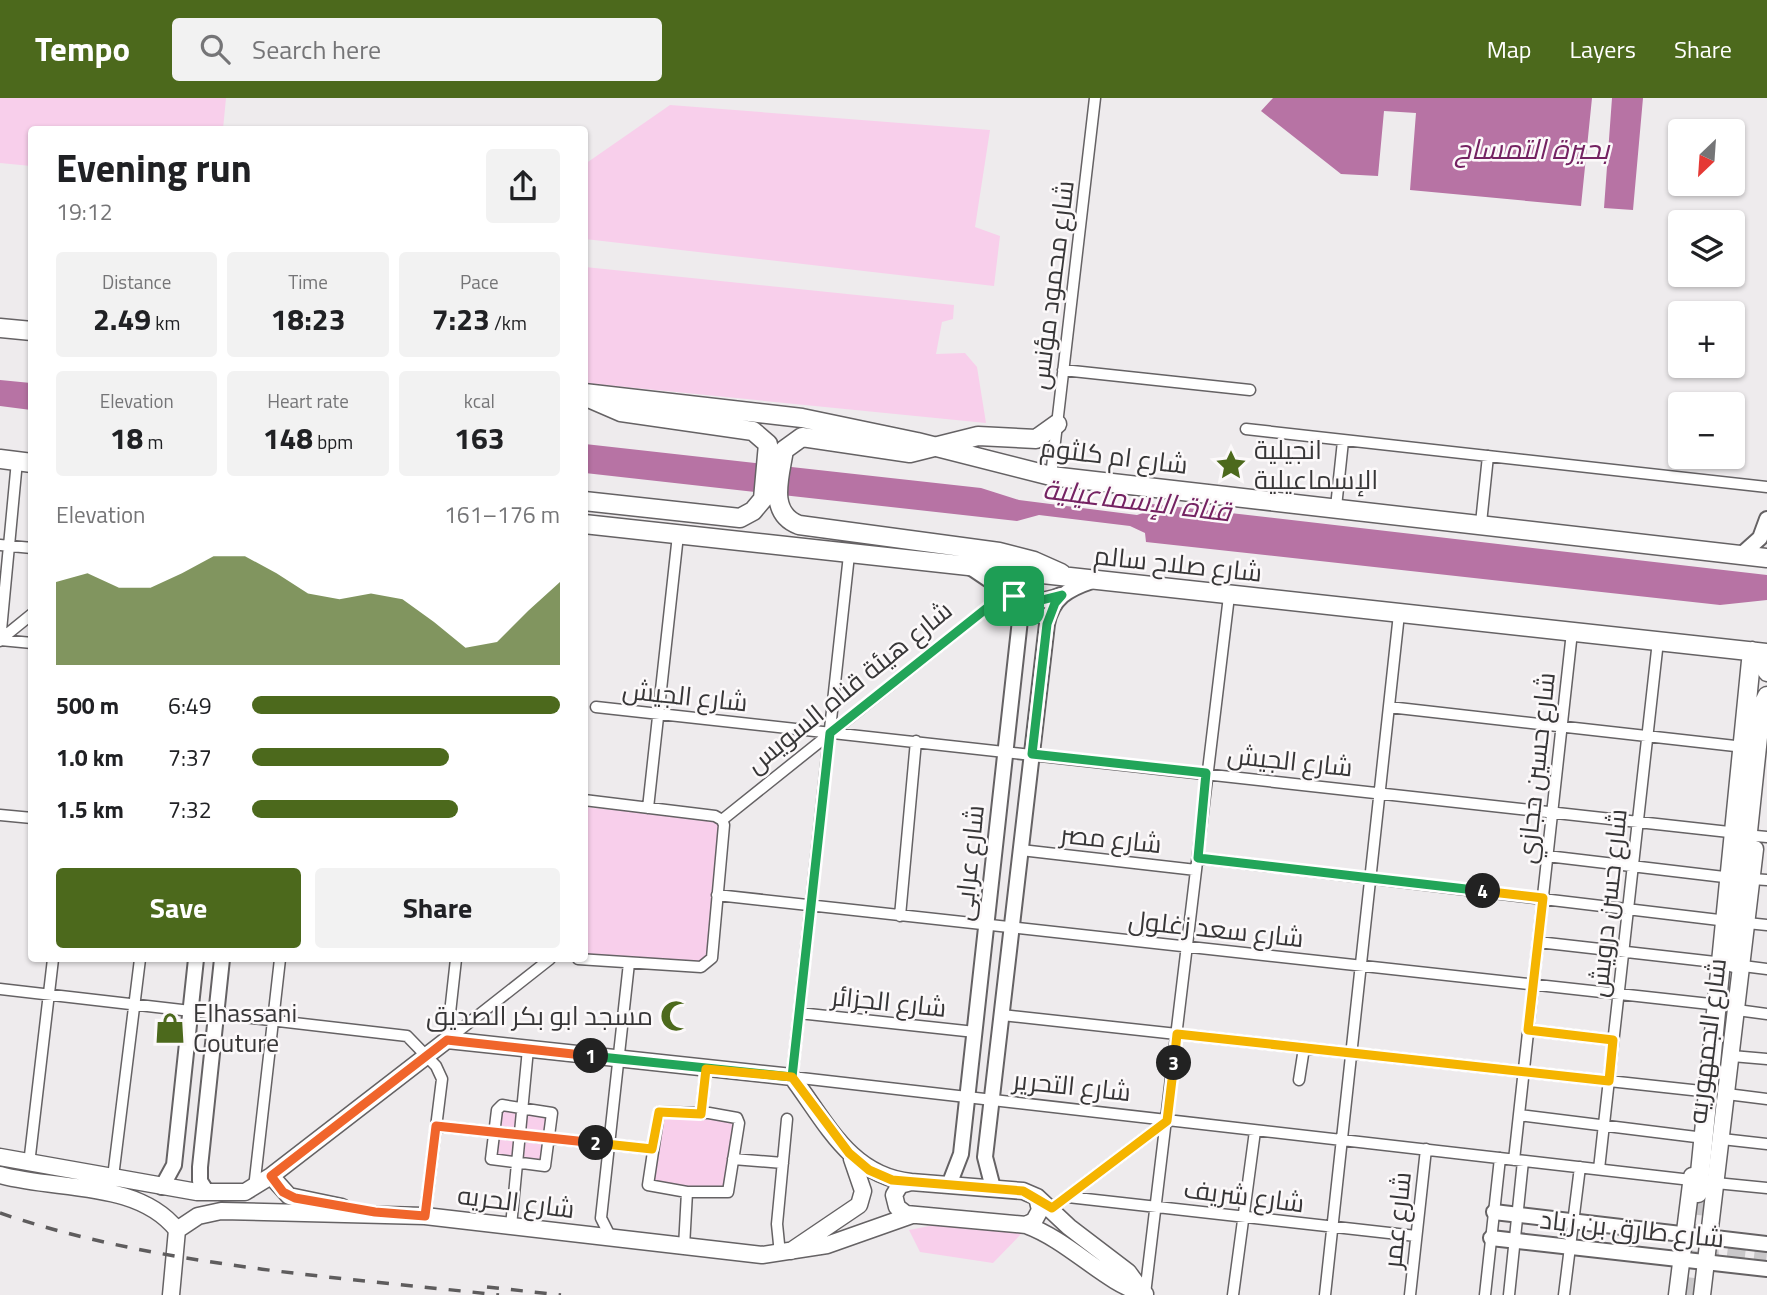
<!DOCTYPE html>
<meta charset="utf-8">
<style>
body{margin:0;font-family:"Titillium Web",Cairo,sans-serif;background:#f2f2f2;color:#202124;height:100vh;display:flex;flex-direction:column;font-size:26px;white-space:nowrap}
*{box-sizing:border-box;margin:0}
p{font-size:23px;color:#757577}
.icon{flex:none;width:38px;height:38px;fill:none;stroke:currentColor;stroke-width:2;stroke-linecap:round;stroke-linejoin:round}
.map{position:relative;flex:1;overflow:hidden}
.side{position:absolute;left:28px;top:28px;width:560px;height:836px;display:flex;flex-direction:column;background:#fff;border-radius:7px;box-shadow:0 2px 5px #0004}
.side>*{flex:none}
.needle{width:46px;rotate:205deg}
.buttons{position:absolute;left:1668px;top:21px;display:grid;gap:14px}
.buttons a{display:grid;place-items:center;width:77px;height:77px;border-radius:7px;background:#fff;box-shadow:0 2px 5px #0004;font-size:35px}
.pin{position:absolute;display:grid;place-items:center;width:60px;height:60px;color:#fff;margin:-30px;border-radius:14px;box-shadow:0 4px 10px #0006}
.km{position:absolute;width:35px;height:35px;margin:-18px;border-radius:50%;background:#222;color:#fff;font-size:19px;line-height:35px;text-align:center}
.round{display:grid;place-items:center;flex:none;width:74px;height:74px;border-radius:7px;background:#f2f2f2}
.overview{display:flex;align-items:center;justify-content:space-between;height:119px;padding:0 28px}
h1{font-size:38px;font-weight:700;line-height:52px}
.figures{display:grid;grid-template-columns:repeat(3,1fr);gap:10px;height:119px;padding:7px 28px}
.figures div{display:grid;align-content:center;border-radius:7px;background:#f2f2f2;text-align:center}
.figures b{font-size:30px;font-weight:700}
.figures small{font-size:19px;font-weight:400}
.figures p{font-size:19px}
.chart{height:196px;padding:14px 28px}
.chart p{display:flex;justify-content:space-between}
.chart svg{width:100%;height:126px;margin-top:7px;fill:#4c691c;opacity:.7}
.cta{display:flex;gap:14px;margin-top:auto;padding:14px 28px}
.cta a{flex:1;height:80px;border-radius:7px;background:#4c691c;color:#fff;font-size:28px;font-weight:700;line-height:80px;text-align:center}
.cta a+a{background:#f2f2f2;color:#202124}
ul{padding:0 28px;list-style:none;font-size:23px}
li{display:grid;grid-template-columns:112px 84px 1fr;align-items:center;height:52px}
li i{height:18px;border-radius:9px;background:#4c691c}
header{display:flex;align-items:center;gap:42px;box-sizing:border-box;height:98px;padding:0 35px;background:#4c691c;color:#fff}
header strong{font-size:33px}
nav{display:flex;gap:38px;margin-inline-start:auto;font-size:24px}
.search{width:490px;height:63px;background:#f2f2f2;display:flex;align-items:center;gap:18px;box-sizing:border-box;padding:0 24px;border-radius:7px;color:#757577;font-size:26px}
.map>svg:first-child{display:block}
.green{fill:#f8cfeb}
.water{fill:#b773a4}
.lines{fill:none;stroke-linecap:round;stroke-linejoin:round}
.highway-tunnel{stroke:#c9c7c9;stroke-width:18;stroke-dasharray:18 9;stroke-linecap:butt}
.street-casing{stroke:#656264;stroke-width:13}
.secondary-casing{stroke:#656264;stroke-width:18}
.primary-casing{stroke:#656264;stroke-width:19}
.highway-casing{stroke:#656264;stroke-width:21}
.street{stroke:#fff;stroke-width:10}
.secondary{stroke:#fff;stroke-width:14}
.primary{stroke:#fff;stroke-width:16}
.highway{stroke:#fff;stroke-width:18}
.rail{stroke:#5e5c5d;stroke-width:3.5;stroke-dasharray:12 12;stroke-linecap:butt}
.split-1-casing{stroke:#fff;stroke-width:14}
.split-2-casing{stroke:#fff;stroke-width:14}
.split-3-casing{stroke:#fff;stroke-width:14}
.split-4-casing{stroke:#fff;stroke-width:14}
.split-5-casing{stroke:#fff;stroke-width:14}
.split-1{stroke:#22a559;stroke-width:9}
.split-2{stroke:#f0652b;stroke-width:9}
.split-3{stroke:#f5b400;stroke-width:9}
.split-4{stroke:#f5b400;stroke-width:9}
.split-5{stroke:#22a559;stroke-width:9}
.labels{text-anchor:middle;stroke-width:5;stroke-linejoin:round;paint-order:stroke}
.street-label{font-size:26px;fill:#373637;stroke:#fcf9fa}
.poi-label{font-size:26px;fill:#373637;stroke:#fcf9fa;text-anchor:start}
.water-label{font-size:28px;font-style:italic;fill:#742262;stroke:#fcf9fa}
</style>
<header>
<strong>Tempo</strong>
<div class="search"><svg class="icon" aria-label="search" viewBox="0 0 24 24"><circle cx="10" cy="10" r="6"/><path d="M15 15l6 6"/></svg>Search here</div>
<nav><a>Map</a><a>Layers</a><a>Share</a></nav>
</header>
<div class="map">
<svg width="1767" height="1197" viewBox="0 0 1767 1197">
<rect width="100%" height="100%" fill="#eeebed"/>
<path class="green" d="M0 0H226L223 31 32 32 31 68 0 65Z
M670 7 990 32 975 129 1000 138 994 188 585 141V66Z
M585 169 954 207 953 221 942 224 936 256 965 255 977 269 986 325 585 285Z
M584 709 720 722 706 868 585 856Z
M498 1010 548 1012 547 1064 495 1063Z
M657 1016 737 1020 729 1092 653 1090Z
M940 1126 1022 1135 993 1165 920 1154 909 1132Z"/>
<path class="water" d="M1273 0H1592L1581 108 1410 92 1416 15 1384 13 1378 78 1341 76 1261 13Z
M1612 0H1643L1633 112 1604 110Z
M0 282 31 285V312L0 308Z
M585 346 981 390 1019 402 1137 417 1149 413 1152 406 1767 477V502L1720 507 1146 444 1145 435 1130 428 1039 417 1017 423 585 375Z"/>
<g class="lines">
<path class="highway-tunnel" d="M1701 1151 1718 1149 1767 1155
M1685 1197 1698 1095"/>
<defs>
<path id="street" d="M1063 272 1250 292
M1246 331 1767 389
M1051 378 1095 0
M1336 409 1343 343
M1481 425 1488 358
M0 447 32 450
M849 457 792 979 1691 1082
M0 542 32 516
M0 542 32 545
M0 543 17 363
M596 609 1729 734
M1389 609 1744 649
M648 710 678 437
M0 717 32 720
M722 722 1007 494
M1756 738 1767 739
M1021 752 1196 772
M1547 758 1724 779
M1198 760 1719 822
M1752 781 1767 782
M717 797 1710 906
M900 818 916 643
M1747 825 1767 827
M1538 844 1715 864
M578 861 701 869 712 860 724 727 722 722 715 718 584 702
M1743 868 1767 871
M0 891 407 938 436 968 442 981 425 1118
M1737 912 1767 916
M799 915 975 934
M1002 917 1701 993
M1528 932 1613 942
M447 942 550 861
M447 942 456 861
M1732 958 1767 961
M1299 982 1304 950
M1727 996 1767 1001
M502 1007 552 1015 545 1068 491 1061 497 1012Z
M659 1014 709 1015 737 1020 739 1025 728 1094H687L648 1087Z
M701 1016 706 971
M1519 1017 1696 1039
M436 1028 652 1051
M1722 1041 1767 1046
M733 1061 783 1065
M1514 1062 1572 534
M29 1066 53 861
M1599 1071 1658 543
M113 1079 140 861
M1716 1085 1767 1090
M254 1090 280 861
M1068 1099 1416 1138
M1052 1110 1167 1023
M511 1128 528 951
M611 1140 601 1120 629 865
M684 1149 687 1094
M780 1156 777 1126 787 1021
M1145 1196 1229 498
M1233 1197 1255 1033
M1325 1197 1399 516
M1410 1197 1426 1051
M1485 1197 1500 1060
M1509 1197 1523 1063
M1564 1197 1580 1069"/>
<path id="secondary" d="M1741 457 1760 440 1767 421
M1008 495C1026 505 1043 505 1061 497
M1020 522 1034 514 1048 521
M949 1087 961 1056 1020 522 1007 494 970 469
M162 1089 174 1067 196 861
M993 1090 985 1059 1047 526C1052 500 1068 491 1092 483
M207 1094 200 1083V1069L222 861
M1494 1114 1767 1146
M1491 1140 1767 1171"/>
<path id="primary" d="M1752 553 1767 575
M0 1059 197 1094H245L271 1078 447 942 792 979C826 1024 850 1078 911 1084
M0 1077C56 1093 138 1082 177 1132
M271 1078 289 1098 342 1109
M911 1084 1023 1093 1037 1099 1040 1112 1034 1123 1026 1127 906 1116 897 1109 894 1097 900 1087Z
M1037 1099 1069 1129 1128 1174 1144 1196
M1026 1127C1070 1143 1105 1185 1145 1196
M177 1132 198 1118 221 1113 425 1118 762 1157 827 1147 912 1117
M791 1153 859 1107 863 1093 852 1061
M171 1197 177 1132
M1677 1197 1692 1078
M1702 1197 1755 751"/>
<path id="highway" d="M0 230 32 233
M584 295 802 320 917 344 1051 378 1767 460
M584 298 621 314 753 333 768 346 763 401 753 413 740 420 584 403
M1057 326 1036 341 978 338 910 355 802 339 784 352C780 378 767 415 799 427L999 454 1034 463 1061 475
M0 361 32 365
M584 426 1767 555
M1734 865 1761 611 1767 598
M1698 1095 1752 553"/>
</defs>
<use href="#street" class="street-casing"/>
<use href="#secondary" class="secondary-casing"/>
<use href="#primary" class="primary-casing"/>
<use href="#highway" class="highway-casing"/>
<use href="#street" class="street"/>
<use href="#secondary" class="secondary"/>
<use href="#primary" class="primary"/>
<use href="#highway" class="highway"/>
<path class="rail" d="M0 1115C155 1168 337 1179 499 1197
M487 1189 561 1197"/>
</g>
<g class="lines">
<defs>
<path id="split-1" d="M591 958 792 979 830 635 1007 494 1014 498"/>
<path id="split-2" d="M591 958 447 942 271 1078 283 1094 295 1100 375 1114 425 1118 436 1028 596 1045"/>
<path id="split-3" d="M596 1045 652 1051 659 1014 701 1016 706 971 792 979 849 1055 869 1072 892 1082 1023 1093 1052 1110 1167 1023 1174 965"/>
<path id="split-4" d="M1174 965 1177 936 1609 983 1613 942 1528 932 1543 800 1483 793"/>
<path id="split-5" d="M1014 498 1038 503 1062 497 1055 505 1047 526 1032 656 1206 675 1198 760 1483 793"/>
</defs>
<use href="#split-1" class="split-1-casing"/>
<use href="#split-2" class="split-2-casing"/>
<use href="#split-3" class="split-3-casing"/>
<use href="#split-4" class="split-4-casing"/>
<use href="#split-5" class="split-5-casing"/>
<use href="#split-1" class="split-1"/>
<use href="#split-2" class="split-2"/>
<use href="#split-3" class="split-3"/>
<use href="#split-4" class="split-4"/>
<use href="#split-5" class="split-5"/>
</g>
<defs>
<symbol id="sight-bare" viewBox="-9 -9 18 18"><path d="M0-6L1.8-2.2L6-1.7L2.9 1.2L3.7 5.4L0 3.3L-3.7 5.4L-2.9 1.2L-6-1.7L-1.8-2.2Z" fill="#4c691c" stroke="#fcf9fa" stroke-width="2.5" paint-order="stroke"/></symbol>
<symbol id="mosque-bare" viewBox="-9 -9 18 18"><path d="M3.5-4.9A6 6 0 1 0 3.5 4.9A5 5 0 1 1 3.5-4.9Z" fill="#4c691c" stroke="#fcf9fa" stroke-width="2.5" paint-order="stroke"/></symbol>
<symbol id="shop-bare" viewBox="-9 -9 18 18"><path d="M-5-2.5h2.3a2.7 3.5 0 0 1 5.4 0H5L5.5 6h-11ZM-1.5-2.5h3a1.5 2.3 0 0 0-3 0Z" fill="#4c691c" stroke="#fcf9fa" stroke-width="2.5" paint-order="stroke"/></symbol>
</defs>
<g fill-rule="evenodd">
<use href="#sight-bare" x="1209" y="345" width="44" height="44"/>
<use href="#mosque-bare" x="654" y="896" width="44" height="44"/>
<use href="#shop-bare" x="148" y="908" width="44" height="44"/>
</g>
<g class="labels">
<g class="street-label">
<text transform="translate(1052 187) rotate(-83)" y="9">شارع محمود مؤنس</text>
<text transform="translate(1114 358) rotate(7)" y="9">شارع ام كلثوم</text>
<text transform="translate(1178 466) rotate(6)" y="9">شارع صلاح سالم</text>
<text transform="translate(849 589) rotate(-39)" y="9">شارع هيئة قناه السويس</text>
<text transform="translate(685 598) rotate(6)" y="9">شارع الجيش</text>
<text transform="translate(1290 663) rotate(6)" y="9">شارع الجيش</text>
<text transform="translate(1536 670) rotate(-84)" y="9">شارع حسين حجازي</text>
<text transform="translate(1111 741) rotate(6)" y="9">شارع مصر</text>
<text transform="translate(969 765) rotate(-84)" y="9">شارع عرابى</text>
<text transform="translate(1608 805) rotate(-84)" y="9">شارع حسن درويش</text>
<text transform="translate(1216 831) rotate(6)" y="9">شارع سعد زغلول</text>
<text transform="translate(889 904) rotate(6)" y="9">شارع الجزائر</text>
<text transform="translate(1707 943) rotate(-83)" y="9">شارع الجمهوريه</text>
<text transform="translate(1072 988) rotate(6)" y="9">شارع التحرير</text>
<text transform="translate(1244 1098) rotate(7)" y="9">شارع شريف</text>
<text transform="translate(516 1104) rotate(7)" y="9">شارع الحريه</text>
<text transform="translate(1397 1122) rotate(-84)" y="9">شارع عمر</text>
<text transform="translate(1632 1131) rotate(6)" y="9">شارع طارق بن زياد</text>
</g>
<g class="poi-label">
<text x="1254" y="361">انجيلية<tspan x="1254" dy="30">الإسماعيلية</tspan></text>
<text x="193" y="924">Elhassani<tspan x="193" dy="30">Couture</tspan></text>
<text x="653" y="927" text-anchor="end">مسجد ابو بكر الصديق</text>
</g>
<g class="water-label">
<text x="1532" y="61">بحيرة التمساح</text>
<text transform="translate(1137 402) rotate(7)" y="10">قناة الإسماعيلية</text>
</g>
</g>
</svg>
<div class="buttons">
<a><svg class="needle" viewBox="-14 -14 28 28"><path d="M0-13l5 13h-10z" fill="#e53935"/><path d="M0 13l5-13h-10z" fill="#757577"/></svg></a>
<a><svg class="icon" aria-label="layers" viewBox="0 0 24 24"><path d="M12 4l9 5-9 5-9-5zM3 14l9 5 9-5"/></svg></a>
<a>+</a>
<a>−</a>
</div>
<div class="pin" style="left:1014px;top:498px;background:#1e9e55"><svg class="icon" aria-label="arrive" viewBox="0 0 24 24"><path d="M6 21V4h12l-3 4 3 4H6"/></svg></div>
<b class="km" style="left:591px;top:958px">1</b>
<b class="km" style="left:596px;top:1045px">2</b>
<b class="km" style="left:1174px;top:965px">3</b>
<b class="km" style="left:1483px;top:793px">4</b>
<section class="side">
<div class="overview"><div><h1>Evening run</h1><p>19:12</p></div><a class="round"><svg class="icon" aria-label="share" viewBox="0 0 24 24"><path d="M12 15V3M7 8l5-5 5 5M5 13v7h14v-7"/></svg></a></div>
<div class="figures">
<div><p>Distance</p><b>2.49<small> km</small></b></div>
<div><p>Time</p><b>18:23</b></div>
<div><p>Pace</p><b>7:23<small> /km</small></b></div>
</div>
<div class="figures">
<div><p>Elevation</p><b>18<small> m</small></b></div>
<div><p>Heart rate</p><b>148<small> bpm</small></b></div>
<div><p>kcal</p><b>163</b></div>
</div>
<div class="chart"><p><span>Elevation</span>161–176 m</p>
<svg viewBox="0 0 160 44" preserveAspectRatio="none"><path d="M0 44V15L10 12L20 17L30 17L40 12L50 6L60 6L70 12L80 19L90 21L100 19L110 21L120 29L130 38L140 36L150 25L160 15V44z"/></svg>
</div>
<ul>
<li><b>500 m</b>6:49<i style="width:100%"></i></li>
<li><b>1.0 km</b>7:37<i style="width:64%"></i></li>
<li><b>1.5 km</b>7:32<i style="width:67%"></i></li>
</ul>
<div class="cta"><a>Save</a><a>Share</a></div>
</section>
</div>
